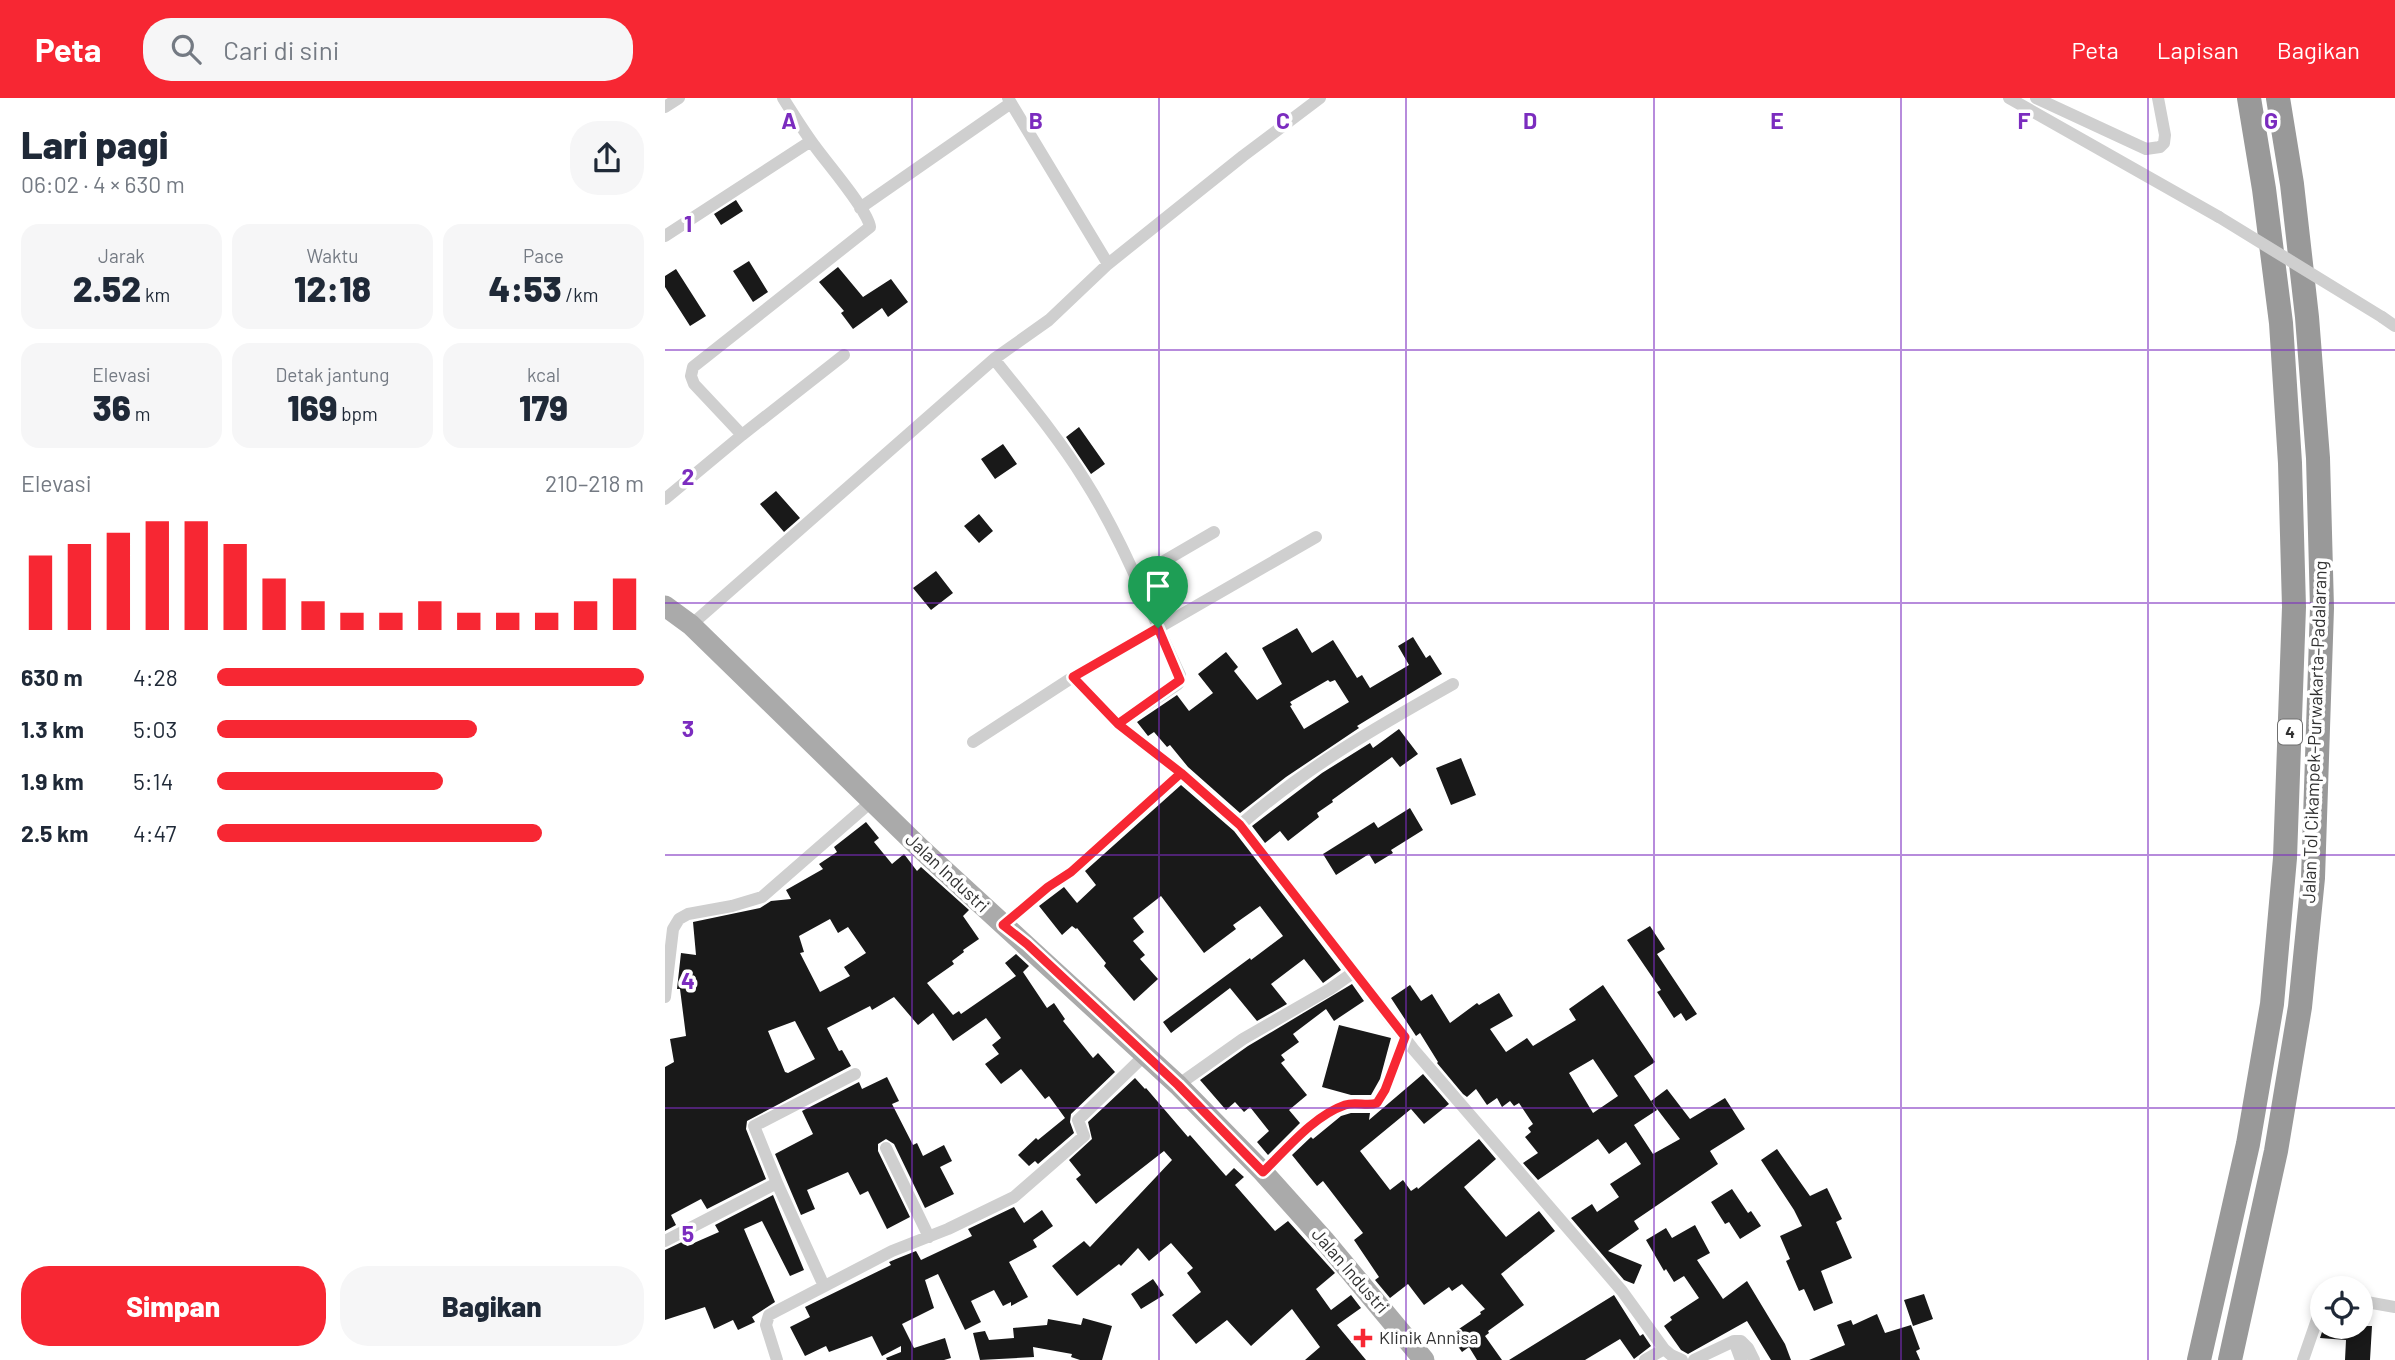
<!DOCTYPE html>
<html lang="id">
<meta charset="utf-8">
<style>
body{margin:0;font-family:Barlow,sans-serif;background:#f6f6f7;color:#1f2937;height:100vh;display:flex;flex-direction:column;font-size:26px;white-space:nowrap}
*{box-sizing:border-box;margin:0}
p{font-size:23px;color:#747a83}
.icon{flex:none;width:38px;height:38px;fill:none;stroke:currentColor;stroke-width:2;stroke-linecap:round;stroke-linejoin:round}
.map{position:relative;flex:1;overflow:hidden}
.side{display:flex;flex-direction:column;background:#fff;width:665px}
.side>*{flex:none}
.controls{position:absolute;left:1645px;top:1178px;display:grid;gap:14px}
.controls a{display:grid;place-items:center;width:63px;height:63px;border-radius:50%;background:#fff;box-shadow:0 4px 10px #0003;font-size:35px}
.pin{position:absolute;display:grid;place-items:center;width:60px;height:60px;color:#fff;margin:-72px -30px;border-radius:50% 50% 50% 0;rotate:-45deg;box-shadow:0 0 7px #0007}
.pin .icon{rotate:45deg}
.round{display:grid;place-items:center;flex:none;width:74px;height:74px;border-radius:28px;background:#f6f6f7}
.overview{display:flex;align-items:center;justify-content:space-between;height:119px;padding:0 21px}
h1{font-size:38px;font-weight:800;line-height:52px}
.metrics{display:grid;grid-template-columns:repeat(3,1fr);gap:10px;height:119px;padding:7px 21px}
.metrics div{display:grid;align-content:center;border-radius:18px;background:#f6f6f7;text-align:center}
.metrics b{font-size:35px;font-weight:800}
.metrics small{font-size:19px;font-weight:400}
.metrics p{font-size:19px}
.chart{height:196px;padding:14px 21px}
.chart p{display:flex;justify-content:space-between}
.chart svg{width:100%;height:126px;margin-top:7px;stroke:#f72733;stroke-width:6}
.button{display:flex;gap:14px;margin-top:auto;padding:14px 21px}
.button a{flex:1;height:80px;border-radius:28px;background:#f72733;color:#fff;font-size:28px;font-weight:800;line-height:80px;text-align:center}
.button a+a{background:#f6f6f7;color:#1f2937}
ul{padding:0 21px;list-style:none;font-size:23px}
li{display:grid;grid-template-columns:112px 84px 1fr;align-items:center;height:52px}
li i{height:18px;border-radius:9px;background:#f72733}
header{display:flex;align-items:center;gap:42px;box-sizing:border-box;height:98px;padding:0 35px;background:#f72733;color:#fff}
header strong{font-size:33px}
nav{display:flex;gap:38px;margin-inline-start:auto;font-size:24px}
.search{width:490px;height:63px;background:#f6f6f7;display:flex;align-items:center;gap:18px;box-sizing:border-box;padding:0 24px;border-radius:28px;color:#747a83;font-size:26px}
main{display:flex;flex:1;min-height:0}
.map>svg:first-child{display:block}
.building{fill:#191919;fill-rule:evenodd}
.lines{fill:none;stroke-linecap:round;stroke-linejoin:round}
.street{stroke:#cfcfcf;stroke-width:12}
.primary{stroke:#aaa;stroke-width:21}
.highway{stroke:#999;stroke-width:24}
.street-bridge{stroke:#cfcfcf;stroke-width:12}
.route-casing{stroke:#fff;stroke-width:14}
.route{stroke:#f72733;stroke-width:9}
.grid{fill:none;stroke:#7b2cbf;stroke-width:2;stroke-opacity:0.55}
.poi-dot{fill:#f72733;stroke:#fff;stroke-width:2.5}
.labels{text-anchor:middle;stroke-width:7;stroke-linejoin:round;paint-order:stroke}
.shield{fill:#fff;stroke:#707070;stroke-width:2}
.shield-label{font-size:16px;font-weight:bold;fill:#323232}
.street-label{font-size:18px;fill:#323232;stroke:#fff}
.poi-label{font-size:18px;fill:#323232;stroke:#fff;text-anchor:start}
.grid-label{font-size:23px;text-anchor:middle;font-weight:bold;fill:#7b2cbf;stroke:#fff;stroke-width:7;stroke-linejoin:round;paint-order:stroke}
</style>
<header>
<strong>Peta</strong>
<div class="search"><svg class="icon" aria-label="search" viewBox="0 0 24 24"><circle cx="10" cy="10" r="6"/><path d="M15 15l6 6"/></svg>Cari di sini</div>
<nav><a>Peta</a><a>Lapisan</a><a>Bagikan</a></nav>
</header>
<main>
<section class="side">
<div class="overview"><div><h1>Lari pagi</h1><p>06:02 · 4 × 630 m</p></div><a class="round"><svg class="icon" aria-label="share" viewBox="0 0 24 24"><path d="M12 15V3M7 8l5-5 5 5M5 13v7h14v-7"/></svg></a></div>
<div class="metrics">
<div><p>Jarak</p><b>2.52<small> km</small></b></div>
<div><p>Waktu</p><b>12:18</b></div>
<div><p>Pace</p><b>4:53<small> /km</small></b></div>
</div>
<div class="metrics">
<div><p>Elevasi</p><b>36<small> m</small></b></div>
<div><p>Detak jantung</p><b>169<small> bpm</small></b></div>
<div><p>kcal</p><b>179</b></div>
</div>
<div class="chart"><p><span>Elevasi</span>210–218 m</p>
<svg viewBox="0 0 160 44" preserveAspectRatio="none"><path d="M5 44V18M15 44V14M25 44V10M35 44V6M45 44V6M55 44V14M65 44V26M75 44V34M85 44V38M95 44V38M105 44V34M115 44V38M125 44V38M135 44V38M145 44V34M155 44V26"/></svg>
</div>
<ul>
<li><b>630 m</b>4:28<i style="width:100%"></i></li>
<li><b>1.3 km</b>5:03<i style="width:61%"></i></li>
<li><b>1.9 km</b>5:14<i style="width:53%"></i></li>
<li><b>2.5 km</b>4:47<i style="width:76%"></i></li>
</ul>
<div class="button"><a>Simpan</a><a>Bagikan</a></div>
</section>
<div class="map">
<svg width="1730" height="1262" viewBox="0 0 1730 1262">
<rect width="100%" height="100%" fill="#fff"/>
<path class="building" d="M71 102 78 113 56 127 49 116Z
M84 163 103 194 88 204 68 173Z
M173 169 198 199 226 181 243 204 223 219 217 210 188 231 176 215 179 213 154 184Z
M11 171 41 218 25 228 0 189V178Z
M414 329 440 366 426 376 401 339Z
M338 346 352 366 330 381 316 361Z
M111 393 135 420 119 434 95 406Z
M314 416 328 433 314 445 299 428Z
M271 473 288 495 266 512 248 490Z
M632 530 647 555 668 542 692 580 697 577 705 590 744 567 733 548 748 539 761 560 765 557 777 576 692 628 694 630 621 679 575 715 523 669 505 647 502 649 489 634 483 638 472 624 512 597 524 613 548 595 533 576 561 554 573 569 569 573 592 602 617 586 597 550ZM663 582 665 584 670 582 684 604 639 631 625 608 627 607 625 604Z
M734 631 753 656 735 669 727 659 667 702 668 704 652 715 654 719 623 743 615 733 600 745 587 728 657 675 705 645 708 650Z
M796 660 811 697 786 707 771 670Z
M516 687 569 733 676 872 658 885 639 861 606 886 622 906 592 923 565 890 506 935 498 924 585 860 586 862 618 838 595 808 568 827 571 831 539 855 496 798 468 820 479 834 468 843 480 857 475 861 493 881 469 903 439 868 441 865 412 830 411 831 407 828 397 837 374 808 399 789 412 805 431 787 420 773Z
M745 710 758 732 726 752 728 755 710 766 704 756 671 777 658 756 709 724 713 730Z
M201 724 214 740 209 744 227 766 239 756 252 773 256 769 304 812 298 818 314 841 298 852 299 854 287 863 289 866 262 885 288 917 294 913 296 916 351 878 340 865 351 856 364 868 358 874 382 910 389 905 400 921 398 923 428 960 433 955 450 974 406 1016 405 1024 409 1035 373 1066 370 1063 364 1068 353 1057 371 1040 373 1042 400 1020 384 998 380 1001 356 971 336 986 320 966 334 956 327 947 336 940 321 920 288 943 268 915 253 927 229 899 207 912 205 908 162 930 174 953 177 952 186 968 82 1023 81 1031 101 1081 42 1111 36 1101 6 1117 11 1127 0 1133V969L9 964 5 941 21 938 15 891H12L16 855 31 857 28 824 95 810 106 803 126 801 121 792 158 771 154 766 172 754 169 749ZM165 821 173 835 183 829 201 855 179 869 185 878 155 894 135 855 139 854 134 838ZM130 923 150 961 123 975 120 974 103 933Z
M985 828 1000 851 992 856 1032 916 1021 923 1016 915 1009 920 992 894 996 892 962 842Z
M687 886 699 903 669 923 661 911 628 936 634 944 616 957 620 962 616 965 642 997 624 1012 635 1025 603 1057 592 1044 604 1033 585 1009 579 1014 570 1004 561 1012 535 982 583 948Z
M745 887 756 903 767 896 785 925 812 905 814 907 834 895 848 918 825 931 841 954 862 940 868 948 911 922 904 911 938 887 990 964 969 978 992 1012 969 1027 988 1056 1015 1041 986 1003 1002 991 1025 1021 1060 1000 1080 1031 1045 1053 1053 1066 969 1123 974 1131 943 1153 977 1167 969 1186 959 1182 906 1120 927 1106 932 1114 954 1099 945 1086 976 1066 961 1044 944 1056 933 1041 873 1082 858 1065 873 1055 860 1039 866 1034 863 1030 868 1026 854 1005 849 1008 845 1003 837 1009 832 1000 822 1007 811 991 802 999 798 996 772 965 773 964 755 935 751 938 726 900ZM928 961 953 998 928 1015 904 975Z
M674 927 726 940 715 981 706 997H686L657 989Z
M758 976 784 1006 759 1026 746 1011 695 1053 725 1092 738 1082 746 1093 752 1089 753 1091 814 1041 831 1061 799 1089 841 1139 874 1113 890 1133 836 1176 859 1207 823 1233 824 1235 820 1238 837 1262H812L804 1249 797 1254 785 1237 816 1216 815 1214 820 1211 797 1186 787 1193 784 1189 759 1207 743 1186 725 1200 710 1182 714 1179 689 1142 698 1135 658 1083 652 1088 627 1057 646 1039 648 1041 676 1018 686 1015H705L704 1022Z
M222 979 234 1003 227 1006 248 1047 252 1045 258 1058 279 1047 287 1063 275 1069 289 1096 260 1110 229 1046 221 1041 213 1046V1053L245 1119 222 1131 203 1093 195 1097 183 1074 142 1092 150 1111 136 1117 110 1056 148 1036 137 1013 194 984 197 991Z
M470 980 480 991 481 990 523 1039 525 1037 561 1078 569 1070 579 1079 570 1087 610 1133 623 1123 670 1175 651 1191 666 1212 686 1197 696 1210 672 1227 701 1262H640L655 1249 627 1211 586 1248 562 1222 531 1246 507 1217 536 1194 522 1175 528 1170 506 1145 484 1163 473 1150 456 1168 454 1166 412 1198 387 1168 419 1143 425 1149 507 1062 499 1053 431 1106 411 1081 416 1077 404 1062 427 1041 423 1024Z
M1112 1051 1145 1098 1162 1090 1177 1121 1171 1124 1187 1160 1156 1173 1168 1205 1149 1213 1139 1191 1134 1193 1121 1163 1125 1161 1115 1138 1137 1128 1129 1112 1096 1062Z
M1067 1091 1083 1115 1086 1113 1096 1128 1075 1141 1064 1124 1060 1126 1046 1104Z
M108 1097 139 1172 125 1178 97 1123 79 1131 110 1204 87 1219 90 1224 73 1232 68 1222 49 1231 40 1209 0 1222V1152L19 1143 22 1148 54 1134 50 1127Z
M349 1109 359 1125 377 1112 388 1128 368 1142 372 1149 344 1164 363 1199 346 1208V1204L338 1208 329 1192 306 1203 316 1224 300 1232 273 1176 260 1182 269 1210 237 1226 249 1250 280 1240 286 1260 279 1262H222L221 1260 236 1254V1248L217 1258 207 1238 164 1254 161 1248 140 1258 125 1229 145 1219 140 1209 226 1167 224 1164 231 1161 251 1153 256 1162 307 1138 303 1131Z
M1030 1127 1045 1155 1032 1162 1058 1201 1082 1183 1120 1246 1126 1262H1106L1082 1223 1023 1256 1016 1252 999 1228 1007 1222 1005 1219 1034 1200 1019 1178 1009 1184 1001 1171 999 1173 981 1142 1001 1130 1007 1140Z
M488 1181 499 1197 476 1211 466 1196Z
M1259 1196 1268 1221 1248 1228 1239 1202Z
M949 1197 975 1238 978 1236 986 1248 969 1261 955 1241 920 1262H844Z
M1212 1216 1220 1235 1246 1227 1255 1251 1251 1253 1255 1262H1144L1180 1247 1172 1227 1186 1222 1188 1227Z
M418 1220 447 1228 437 1262H415L406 1259 407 1256 368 1249 369 1259 315 1262 308 1235 320 1233 324 1242 349 1240 348 1230 382 1227 383 1221 416 1227Z
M1659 1228H1707L1705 1262H1680L1681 1242 1655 1240Z"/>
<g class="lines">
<path class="street" d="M343 0 443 166
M1344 0 1554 119
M1371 0 1481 51 1495 49 1499 45 1500 37 1493 0
M0 9 14 0
M195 110 346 5
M0 138 146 43
M1717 219 1730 228
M329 261C360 300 393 339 419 381 458 442 484 512 515 577L513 586 453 626
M77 337 179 257
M0 401 77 337 29 286 26 278 28 269 205 129C203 112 160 63 149 47 138 32 128 16 118 0
M470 480 549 434
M26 527 329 261 384 222 443 166 578 58 655 0
M408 579 453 626 516 675 575 727 749 952 957 1193 999 1251 1006 1257 1017 1262
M308 644 408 579 651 439
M575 727C643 668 710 630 788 586
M338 827 383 789 406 774 516 675
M0 899 8 831 14 821 23 816 67 808 97 799 206 704
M513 987 578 941 665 891 689 874
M221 1050 264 1139
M598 1074C621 1052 648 1018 680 1007 691 1003 702 1009 712 1005L720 992 740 939
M112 1085 89 1028 190 976
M0 1143 112 1085 159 1188
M1696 1203 1730 1209
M1069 1243 1076 1262
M112 1262 101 1227 104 1217 227 1153 283 1131 349 1099 419 1038 413 1022 480 957
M980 1262 999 1251
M1029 1262 1069 1243H1076L1083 1250 1089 1262
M1638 1262 1657 1207"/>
<path class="primary" d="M0 508 26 527 256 751 513 987 598 1074 659 1142 759 1262"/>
<path class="highway" d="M1534 1262 1583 1046 1607 906 1620 760 1629 509 1625 365 1616 225 1599 91 1584 0
M1565 1262 1611 1053 1635 909 1648 780 1657 510 1653 360 1642 219 1627 86 1613 0"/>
<path class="street-bridge" d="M1554 119 1717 219"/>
</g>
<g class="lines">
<defs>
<path id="route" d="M493 530 515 582 453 626 516 675 406 774 383 789 338 827 362 846 513 987 598 1074C621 1052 648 1018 680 1007 691 1003 702 1009 712 1005L720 992 740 939 575 727 516 675 453 626 408 579 493 530"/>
</defs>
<use href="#route" class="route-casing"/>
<use href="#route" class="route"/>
</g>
<path class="grid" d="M247 0V1262M494 0V1262M741 0V1262M989 0V1262M1236 0V1262M1483 0V1262M0 252H1730M0 505H1730M0 757H1730M0 1010H1730"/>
<path class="poi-dot" d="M694.5 1229.5h7v7h7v7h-7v7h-7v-7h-7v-7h7z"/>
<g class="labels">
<rect class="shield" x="1613" y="621.5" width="24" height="25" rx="5"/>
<g class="shield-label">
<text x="1625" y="640">4</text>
</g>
<g class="street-label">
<text transform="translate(1650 634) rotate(-88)" y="6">Jalan Tol Cikampek–Purwakarta–Padalarang</text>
<text transform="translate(282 775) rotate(43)" y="6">Jalan Industri</text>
<text transform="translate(685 1173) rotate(49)" y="6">Jalan Industri</text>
</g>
<g class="poi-label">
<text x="714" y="1246">Klinik Annisa</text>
</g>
</g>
<g class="grid-label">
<text x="124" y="31">A</text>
<text x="371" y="31">B</text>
<text x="618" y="31">C</text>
<text x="865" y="31">D</text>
<text x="1112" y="31">E</text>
<text x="1359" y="31">F</text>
<text x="1606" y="31">G</text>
<text x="23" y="134">1</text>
<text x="23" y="387">2</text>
<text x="23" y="639">3</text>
<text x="23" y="891">4</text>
<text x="23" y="1144">5</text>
</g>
</svg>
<div class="controls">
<a><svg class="icon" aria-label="locate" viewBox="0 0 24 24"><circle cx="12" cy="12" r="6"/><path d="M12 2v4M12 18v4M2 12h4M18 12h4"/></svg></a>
</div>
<div class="pin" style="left:493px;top:530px;background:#1e9e55"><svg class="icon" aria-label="arrive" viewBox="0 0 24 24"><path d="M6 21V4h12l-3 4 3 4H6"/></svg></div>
</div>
</main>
